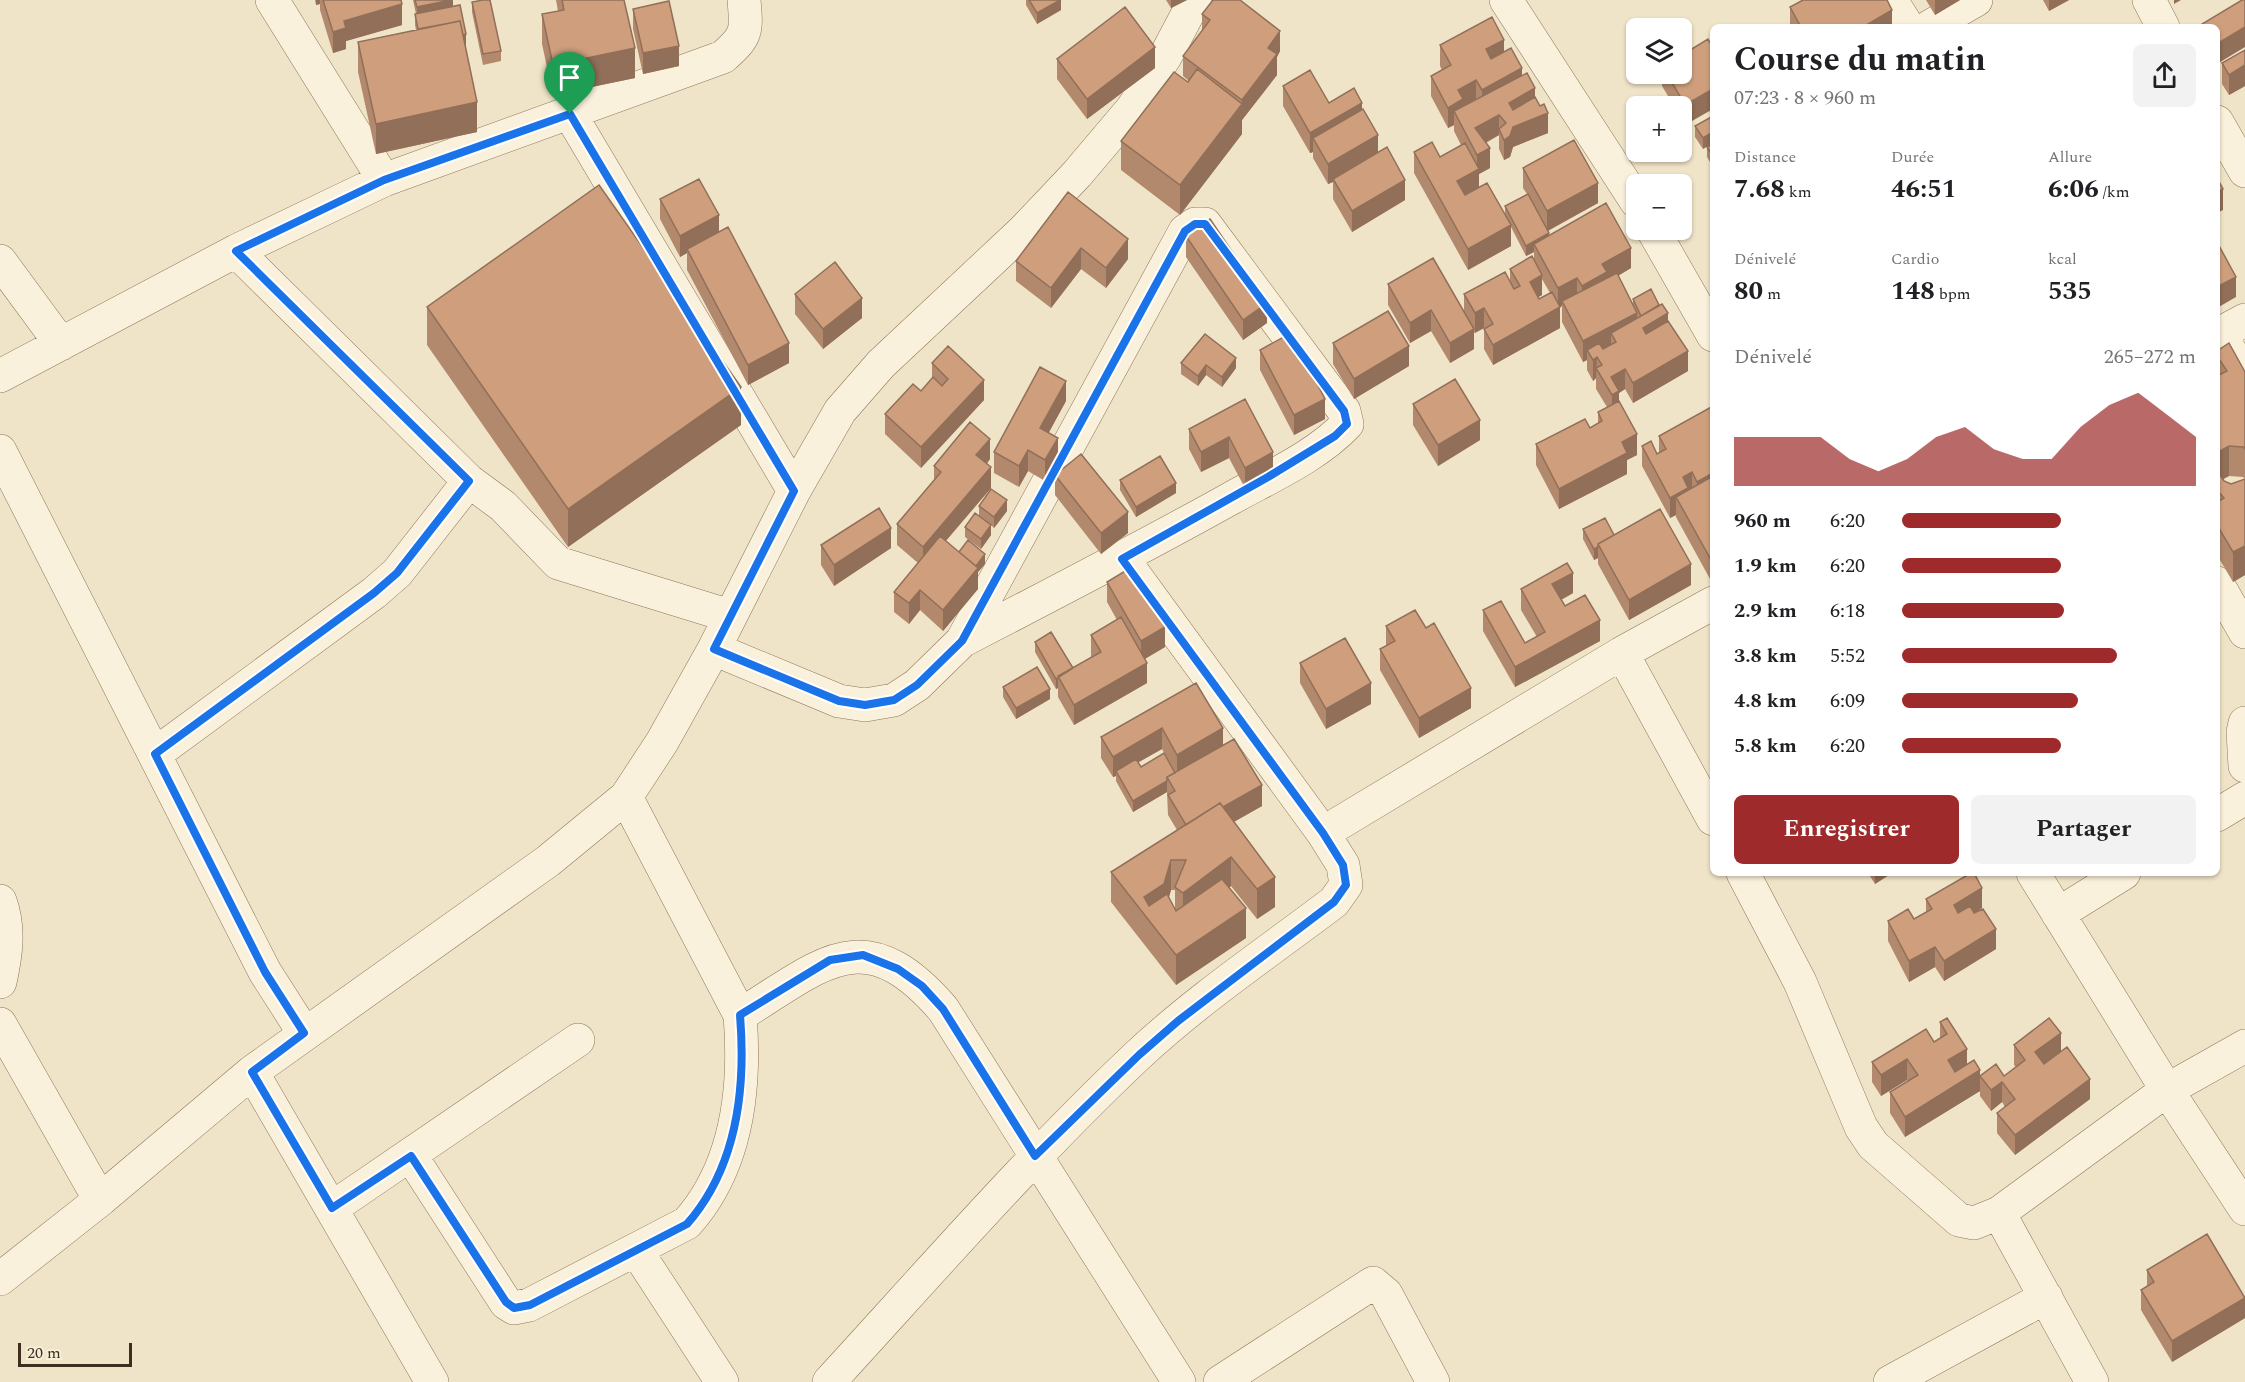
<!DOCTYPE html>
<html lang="fr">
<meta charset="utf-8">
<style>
body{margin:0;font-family:Spectral,serif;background:#f2f2f2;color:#202124;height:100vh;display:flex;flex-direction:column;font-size:22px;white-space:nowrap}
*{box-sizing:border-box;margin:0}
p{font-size:20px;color:#757577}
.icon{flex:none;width:33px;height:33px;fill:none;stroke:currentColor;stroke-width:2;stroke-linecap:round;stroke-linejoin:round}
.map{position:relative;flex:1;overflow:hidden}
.details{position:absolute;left:1710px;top:24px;width:510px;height:852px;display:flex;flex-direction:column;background:#fff;border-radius:9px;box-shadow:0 2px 4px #0004}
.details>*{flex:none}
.fabs{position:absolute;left:1626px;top:18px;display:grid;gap:12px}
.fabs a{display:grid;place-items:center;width:66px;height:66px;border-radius:9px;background:#fff;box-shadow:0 2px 4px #0004;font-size:30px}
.scale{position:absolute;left:18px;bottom:15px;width:114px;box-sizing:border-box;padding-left:6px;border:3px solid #3d2e20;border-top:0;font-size:16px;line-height:21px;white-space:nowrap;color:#3d2e20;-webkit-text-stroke:4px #f7eed8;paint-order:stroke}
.pin{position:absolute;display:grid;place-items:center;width:51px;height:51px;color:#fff;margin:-62px -26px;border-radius:50% 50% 50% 0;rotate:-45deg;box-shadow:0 0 6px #0007}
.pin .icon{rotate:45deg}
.round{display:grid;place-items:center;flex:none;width:63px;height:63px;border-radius:9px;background:#f2f2f2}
.overview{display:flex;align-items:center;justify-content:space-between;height:102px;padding:0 24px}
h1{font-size:33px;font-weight:700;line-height:45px}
.figures{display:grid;grid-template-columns:repeat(3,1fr);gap:9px;height:102px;padding:6px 24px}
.figures div{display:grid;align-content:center}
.figures b{font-size:26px;font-weight:700}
.figures small{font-size:16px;font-weight:400}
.figures p{font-size:16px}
.chart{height:168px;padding:12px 24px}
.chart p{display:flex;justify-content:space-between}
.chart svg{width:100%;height:108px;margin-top:6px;fill:#9e2a2b;opacity:.7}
.action{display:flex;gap:12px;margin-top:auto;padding:12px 24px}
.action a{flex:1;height:69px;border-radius:9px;background:#9e2a2b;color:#fff;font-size:24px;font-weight:700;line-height:69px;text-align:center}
.action a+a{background:#f2f2f2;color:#202124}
ul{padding:0 24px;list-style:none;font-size:20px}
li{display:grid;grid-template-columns:96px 72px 1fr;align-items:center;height:45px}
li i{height:15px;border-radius:8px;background:#9e2a2b}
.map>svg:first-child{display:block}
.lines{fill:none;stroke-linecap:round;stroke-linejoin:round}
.minor-casing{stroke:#8d765c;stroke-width:34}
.minor{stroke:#faf1dc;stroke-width:33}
.wall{fill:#b2896c;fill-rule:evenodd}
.shaded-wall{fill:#916f58}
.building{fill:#cf9f7d;stroke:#916f58;stroke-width:1.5}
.route-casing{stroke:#fff;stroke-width:12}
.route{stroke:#1a73e8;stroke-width:8}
</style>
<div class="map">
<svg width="2245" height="1382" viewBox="0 0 2245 1382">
<rect width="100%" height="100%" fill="#f0e4c8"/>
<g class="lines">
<defs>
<path id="minor" d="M272 0 384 180
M1506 0 1636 201
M1891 0 1908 27
M2149 0 2163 27
M1929 27 1976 0
M570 114 794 491
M2217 122 2245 171
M1653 230 1713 335
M236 251 469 481 503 506 558 563 730 616
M0 261 61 344
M2220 333 2245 378
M2217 335 2245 320
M0 376 236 251 384 180 723 57C747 36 747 32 744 0
M0 451 265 972 304 1033
M2217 583 2245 632
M714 649 839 701 865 705 894 700 917 685 962 641 1185 231 1195 224H1205L1344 411 1347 424C1316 457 1267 478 1228 500 1140 549 1051 595 962 641
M1622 653 1713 819
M2245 723 2243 732 2245 766
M155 754 374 593 397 573 469 481
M2217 815 2245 798
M1323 833 1622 653 1713 603
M1743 873 1800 982 1861 1127 1873 1145 1959 1220 1974 1223 1999 1213 2167 1090 2245 1046
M2033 873 2167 1090 2245 1209
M0 901C10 928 6 955 0 982
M2058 914 2124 873
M740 1015C823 964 864 918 943 1009L1179 1382
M0 1024 100 1200
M252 1072 432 1382
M411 1156 506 1303 514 1308 529 1305 687 1223C737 1167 746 1088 740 1015L626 797
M332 1208 578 1040
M1999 1213 2092 1382
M636 1250 722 1382
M0 1279 100 1200 252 1072 548 861 626 797 662 742 714 649 794 491 840 411 881 364 1023 231 1077 174 1132 109 1165 57 1195 0
M829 1382C930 1272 1028 1159 1137 1056 1198 999 1268 952 1334 902L1346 885 1343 865 1323 833 1123 559
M1220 1382 1373 1283 1386 1294 1433 1382
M1890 1382 2046 1297"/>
</defs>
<use href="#minor" class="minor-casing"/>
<use href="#minor" class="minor"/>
</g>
<path class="wall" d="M315 0H401L402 25 346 41V49L333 53 320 10V4L316 5Z
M413 0H453V6L466 45H465L477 132 376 154 358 72V42L416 30 415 25V14H416Z
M556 0H624L635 78 553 95 542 44V14L558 11Z
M1026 0H1061V10L1037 24 1026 5Z
M1166 0H1187L1171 8Z
M1926 0H1960L1935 15Z
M2043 0H2069L2049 11Z
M472 2 501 51V61L483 65 472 12Z
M1790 7 1892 27H1790Z
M633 9 679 66 643 74 633 29Z
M1202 14 1280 51 1277 57V75L1242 120V134L1180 215 1121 170V141L1189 81 1183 76V56L1202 31Z
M1708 39 1685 125 1682 120V106H1674L1662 86V74H1682Z
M1440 45 1504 52 1522 76 1535 97 1548 133 1513 147 1510 157 1504 160 1499 149V135L1486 143 1490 168 1479 174V187L1505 215V206L1527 194 1523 188V168L1598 203 1548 231 1549 235 1631 268 1618 276 1633 304V299L1668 322 1688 371 1633 403 1625 389 1619 393V402L1637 455 1627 460V474L1559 509 1536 465V444L1590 428 1598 423V412L1607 407 1596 389V378L1593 381 1587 370V360L1583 362 1562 322V306L1560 307V328L1493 365 1484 349V328L1474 333V349L1450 363 1431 331 1410 343 1388 305V284L1464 311V294L1510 282V269L1534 259V252L1526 256 1511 227V246L1468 270 1414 173V152L1440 157 1461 145 1454 131V125L1448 128 1431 96V76L1442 70 1440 66ZM1542 279 1550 293 1539 299 1538 297 1542 295Z
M2245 50V86L2229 95 2222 84V63Z
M1057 59 1155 68 1087 119 1057 79Z
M1283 86 1329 103 1362 109 1378 152 1405 200 1352 232 1333 199V182L1328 184 1313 158V152L1310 153 1283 106Z
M1713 116 1703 149 1695 137V126Z
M1713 144V167L1707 157V147Z
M1068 192 1128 259 1106 288 1081 269 1051 308 1016 281V261Z
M660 199 719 232 789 363 748 385 687 270V253L680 257 660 219Z
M1186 236 1267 323 1243 340 1186 257Z
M795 294 862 318 823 349 795 314Z
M427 307 741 425 568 547 427 345Z
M1205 334 1236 368 1222 387 1206 375 1198 386 1181 374V363Z
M1333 343 1409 366 1354 399 1333 364Z
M1260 350 1325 419 1294 435 1260 370Z
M2217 351 2245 372V479L2243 477 2229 476 2222 479 2224 481 2231 484 2245 479V575L2233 582 2217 555Z
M932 363 984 400 921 468 885 434V414L921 391 932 378Z
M1245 399 1273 473 1245 488 1229 458 1201 472 1189 449V429Z
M1066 401 1048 433 1058 458 1045 481 1028 471 1019 487 994 473V452Z
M1413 404 1480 440 1438 466 1413 425Z
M1713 406 1710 579 1676 517V515L1670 518 1642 466V446L1657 454 1659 453V436Z
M990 459 987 464 991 488 946 541 959 552 985 564 978 572V589L943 631 920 610 909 624 894 612V592L918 563 897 545V524L934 481V466Z
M1055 475 1128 533 1101 554 1055 495Z
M1120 480 1176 493 1136 517 1120 490Z
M979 506 1007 511 994 528 991 525V535L981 549 965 537V527L979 515Z
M1583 529 1614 535 1691 585 1629 620 1598 564V558L1594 560 1583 539Z
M821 545 891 548 834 586 821 565Z
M1107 582 1165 647 1145 659 1147 683 1074 725 1058 697V688L1056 689 1035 652V642L1073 668 1091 657V635L1117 620 1107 602Z
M1521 589 1573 593 1561 600 1565 606 1600 641 1515 687 1483 631V610L1525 643 1537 637 1521 610Z
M1386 626 1471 708 1419 738 1380 670V649L1386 646Z
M1300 663 1371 704 1326 729 1300 683Z
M1196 683 1223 745 1262 806 1234 822 1275 907 1257 919 1231 886 1229 888 1246 938 1176 985 1111 902V872L1177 830 1168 815 1167 792 1133 812 1116 781V776L1113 777 1101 758V737ZM1162 749 1175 772 1141 767 1138 762ZM1171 890H1175V909L1169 897Z
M1003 687 1050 699 1016 719 1003 697Z
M1868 873H1892L1875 884Z
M1926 899 1982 908 1974 913 1996 949 1944 981 1935 967 1909 982 1888 941V921L1914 919 1926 912Z
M1940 1022 1967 1065 1980 1091 1905 1137 1890 1113V1092L1908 1081 1907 1080 1881 1096 1872 1082V1062L1934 1042 1940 1039Z
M2014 1045 2061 1051 2090 1099 2015 1155 1997 1133V1113L2005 1107 2002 1102 1991 1111 1980 1096V1076H2004L2016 1067 2014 1065Z
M2147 1270 2245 1298V1318L2172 1362 2141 1310V1290L2147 1286Z"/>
<path class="shaded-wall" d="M316 0H320V4L316 5Z
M453 0V10L417 17V7Z
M1060 0H1061V10L1037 24V13Z
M1171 0H1187L1171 8Z
M1935 0H1960L1935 15Z
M2049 0H2069L2049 11Z
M2174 0H2181L2174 4Z
M402 4V25L346 41V49L333 53V32L344 21Z
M1892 10V27H1863Z
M2245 27V47L2217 64V44Z
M1280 31V51L1277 57V75L1242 120V134L1180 215V185L1242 105V100L1268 48Z
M466 34V45L421 54V44Z
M1504 40V60L1486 70V49Z
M679 46V66L643 74V53Z
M1155 47V68L1087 119V99Z
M635 48V78L553 95V65Z
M2245 65V86L2229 95V75Z
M1522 68V89L1482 110V90Z
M1476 80V101L1454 111V125L1448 128V108L1458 90Z
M1535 88V109L1509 123V103Z
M1713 89V109L1685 125V105Z
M477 102V132L376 154V124Z
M1362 103V123L1313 138V152L1310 153V133Z
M1548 113V133L1513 147 1510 157 1504 160V140L1513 127Z
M1499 115V135L1475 148V128Z
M1713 132V143L1703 149V138Z
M1378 135V155L1333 179V182L1328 184V164Z
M1490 148V168L1479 174V189L1457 201V181L1477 170V155Z
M1405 180V200L1352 232V211Z
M1598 183V203L1547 231V211Z
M2223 189V210L2217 213V192Z
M719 215V236L687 249V253L680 257V236Z
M1511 225V246L1468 270V249Z
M1549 233V243L1534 244V252L1526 256V246Z
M1128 239V259L1106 288V268Z
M1081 248V269L1051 308V288Z
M1631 248V268L1607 282 1582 307V286L1602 264Z
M1542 275V295L1530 302V282Z
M2236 277V297L2217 308V287Z
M1577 278V298L1562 301V306L1560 307V328L1493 365V345L1558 308V288Z
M862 298V318L823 349V329Z
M1267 303V323L1243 340V320Z
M1484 308V328L1475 333V313Z
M1431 310V331L1410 343V323Z
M1637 313V333L1616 342 1611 333V347L1591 357 1587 350V360L1583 362V341Z
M1668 313V334L1643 349V328Z
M1474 329V349L1450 363V343Z
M789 343V363L748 385V365Z
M1409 346V366L1354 399V379Z
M1688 351V371L1633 403V383Z
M1597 357 1596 378 1593 381V360Z
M1236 358V368L1222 387V377Z
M1206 365V375L1198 386V376Z
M1625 369V389L1619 393V412L1612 416V395L1611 377Z
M984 380V400L921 468V447Z
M1066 381V401L1040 449V428Z
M741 387V425L568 547V509Z
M1325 399V419L1294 435V415Z
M1480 420V440L1438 466V445Z
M1637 434V455L1627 460V474L1559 509V489L1622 442Z
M1229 437V458L1201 472V452Z
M1058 438V458L1045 481V460Z
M990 439V459L976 475V455Z
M2229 446V476L2220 481 2217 490V519V461L2220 451Z
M1028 450V471L1019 487V466Z
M1273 452V473L1245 488V468Z
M991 467V488L923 567V547Z
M1692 472V493L1676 497V515L1670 518V498L1683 477Z
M1713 473V493L1697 502V482Z
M1176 483V493L1136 517V507Z
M1007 500V511L994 528V517Z
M1128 512V533L1101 554V533Z
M991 525V535L981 549V539Z
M891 528V548L834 586V565Z
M2245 546V575L2233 582V552Z
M1598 547V558L1594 560V549Z
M985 554V564L978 572V589L943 631V610Z
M1713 557V577L1710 579V558Z
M1691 564V585L1629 620V600Z
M1573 573V593L1552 605V584Z
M920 590V610L909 624V603Z
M1600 620V641L1515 687V667Z
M1165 627V647L1141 661V641Z
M1147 663V683L1074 725V705Z
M1058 677V688L1056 689V679Z
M1371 683V704L1326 729V709Z
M1471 688V708L1419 738V718Z
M1050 689V699L1016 719V708Z
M1162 728V749L1118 774 1116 771V776L1113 777V757Z
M1223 728V748L1177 775V755Z
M1167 781V792L1133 812V801Z
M1262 785V806L1187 848V828Z
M1231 857V886L1183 923V893Z
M1171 860V890L1164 914 1150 923 1144 897Z
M1875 873H1892L1875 884Z
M1275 877V907L1257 919V889Z
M1982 888V908L1954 926V905Z
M1246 908V938L1176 985V955Z
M1996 929V949L1944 981V961Z
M1935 947V967L1909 982V961Z
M2061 1033V1053L2035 1073V1052Z
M1967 1049V1069L1948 1081V1060Z
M1907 1059V1080L1881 1096V1075Z
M1980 1070V1091L1905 1137V1117Z
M2090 1079V1099L2015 1155V1135Z
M2002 1082V1102L1991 1111V1090Z
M2245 1298V1318L2172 1362V1341Z"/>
<path class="building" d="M323 0H401L402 4 344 21 346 28 333 32Z
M415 0H451L417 7Z
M483 0H490L501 51 483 54 472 2Z
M562 0H624L635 48 553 65 542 14 564 10Z
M1029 0H1060L1037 13Z
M1213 0H1240L1280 31 1268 48 1277 54 1242 100 1183 56 1210 20 1202 14Z
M1803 0H1887L1892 10 1863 27H1801L1790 7Z
M2242 0H2245V27L2217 44V27H2203L2202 24Z
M669 1 679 46 643 53 633 9Z
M460 5 466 34 463 35 460 21 418 29 415 14Z
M1125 7 1155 47 1087 99 1057 59Z
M1492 17 1504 40 1486 49 1491 59 1511 48 1522 68 1482 90 1476 80 1458 90 1463 99 1448 108 1431 76 1451 65 1440 45Z
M460 21 477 102 376 124 358 42Z
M1708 39 1713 48V89L1685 105 1667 74H1682V55Z
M2245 50V65L2229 75 2222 63Z
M1197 69 1242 104 1180 185 1121 141 1174 72 1188 82Z
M1310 70 1329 103 1354 88 1362 103 1310 133 1283 86Z
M1527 73 1535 88 1509 103 1513 110 1535 97 1540 106 1544 104 1548 113 1513 127 1510 136 1504 140 1499 129 1506 123 1499 115 1475 128 1490 148 1477 155 1454 111Z
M1363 109 1378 135 1328 164 1313 138Z
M1713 116V132L1703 138 1695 126Z
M1574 140 1598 183 1547 211 1523 168Z
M1432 142 1440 157 1465 143 1479 169 1457 181 1465 195 1487 183 1511 225 1468 249 1414 152Z
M1713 144V156L1707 147Z
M1387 147 1405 180 1352 211 1333 179Z
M2217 178 2223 189 2217 192Z
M699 179 719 215 680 236 660 199Z
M599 185 741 387 568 509 427 307Z
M1068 192 1128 239 1106 268 1081 248 1051 288 1016 261Z
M1528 194 1549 233 1526 246 1505 206Z
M1606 203 1631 248 1602 264 1607 272 1582 286 1577 278 1558 288 1534 244Z
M1210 219 1267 303 1243 320 1186 236Z
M728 227 789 343 748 365 687 249Z
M2217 242 2236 277 2217 287Z
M1532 256 1542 275 1530 282 1539 299 1552 292 1560 307 1493 345 1484 329 1493 324 1484 308 1475 313 1464 294 1505 272 1514 289 1520 286 1510 269Z
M1433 258 1474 329 1450 343 1431 310 1410 323 1388 284Z
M835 262 862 298 823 329 795 294Z
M1617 273 1637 313 1583 341 1562 301Z
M1651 289 1659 305 1641 316 1633 299Z
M1662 304 1668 313 1643 328 1646 334 1668 321 1688 351 1633 383 1625 369 1611 377 1619 391 1612 395 1596 368 1602 365 1597 357 1593 360 1587 350 1599 343 1603 349 1616 342 1611 333Z
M1388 311 1409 346 1354 379 1333 343Z
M1291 333 1325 399 1294 415 1260 350Z
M1205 334 1236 358 1222 377 1206 365 1198 376 1181 363Z
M2229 343 2245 372V449L2243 447 2229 446 2220 451 2217 461V440L2219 439 2217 433V376L2227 371 2217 356V351Z
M948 346 984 380 921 447 885 414 913 384 921 391 933 377 942 386 948 379 932 363Z
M1040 367 1066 381 1040 428 1058 438 1045 460 1028 450 1019 466 994 452Z
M1455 379 1480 420 1438 445 1413 404Z
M1245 399 1273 452 1245 468 1229 437 1201 452 1189 429Z
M1619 401 1637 434 1622 442 1627 453 1559 489 1536 444 1585 419 1590 428 1602 421 1598 412Z
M1713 406V473L1697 482 1692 472 1683 477 1688 488 1670 498 1642 446 1651 441 1657 454 1666 449 1659 436Z
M970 422 990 439 976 455 991 467 923 547 897 524 941 472 934 466Z
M1081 454 1128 512 1101 533 1055 475Z
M1160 456 1176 483 1136 507 1120 480Z
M2217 470 2224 481 2231 484 2245 479V546L2233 552 2217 525V502L2224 498 2217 490Z
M1713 476V557L1710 558 1676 497Z
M991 489 1007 500 994 517 979 506Z
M879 508 891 528 834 565 821 545Z
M1660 509 1691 564 1629 600 1598 544Z
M975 513 991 525 981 539 965 527Z
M1605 518 1614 535 1598 544V547L1594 549 1583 529Z
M940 536 978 568 943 610 920 590 909 603 894 592Z
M968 540 985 554 976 566 959 552Z
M1567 563 1573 573 1552 584 1565 606 1585 595 1600 620 1515 667 1483 610 1501 601 1525 643 1545 632 1521 589Z
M1130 568 1165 627 1141 641 1107 582Z
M1415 610 1426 628 1434 623 1471 688 1419 718 1380 649 1395 641 1386 626Z
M1121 617 1147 663 1074 705 1058 676 1101 652 1091 635Z
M1051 632 1073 668 1056 679 1035 642Z
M1345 638 1371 683 1326 709 1300 663Z
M1037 667 1050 689 1016 708 1003 687Z
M1196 683 1223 728 1177 755 1162 728 1113 757 1101 737Z
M1234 739 1262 785 1223 807 1220 803 1186 825 1168 795 1175 791 1167 777Z
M1164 753 1175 773 1167 777V781L1133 801 1116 771 1136 759 1141 767Z
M1220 803 1275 877 1257 889 1231 857 1183 893 1175 887 1186 860H1171L1164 884 1144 897 1149 906 1167 894 1176 911 1222 879 1246 908 1176 955 1111 872Z
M1971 873H1974L1982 888 1954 905 1958 913 1970 906 1974 913 1983 909 1996 929 1944 961 1935 947 1909 961 1888 921 1908 909 1914 919 1932 909 1926 899Z
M1947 1018 1967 1049 1948 1060 1955 1072 1974 1060 1980 1070 1905 1117 1890 1092 1918 1075 1907 1059 1881 1075 1872 1062 1926 1029 1934 1042 1947 1034 1940 1022Z
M2049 1018 2061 1033 2035 1052 2044 1064 2067 1047 2090 1079 2015 1135 1997 1113 2015 1099 2002 1082 1991 1090 1980 1076 1996 1064 2004 1076 2025 1060 2014 1045Z
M2207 1234 2245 1298 2172 1341 2141 1290 2154 1282 2147 1270Z"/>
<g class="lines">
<defs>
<path id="route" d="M570 114 794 491 714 649 839 701 865 705 894 700 917 685 962 641 1185 231 1195 224H1205L1344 411 1347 424 1335 436 1268 477 1122 559 1323 833 1343 865 1346 885 1334 902 1178 1021 1139 1055 1035 1156 943 1009 922 986 898 969 863 955 830 960 740 1015C746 1088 737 1167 687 1224L530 1305 514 1308 506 1302 411 1156 332 1208 252 1072 304 1033 265 972 155 754 374 593 397 573 469 481 236 251 384 180Z"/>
</defs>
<use href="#route" class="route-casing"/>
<use href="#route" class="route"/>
</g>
</svg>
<div class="fabs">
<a><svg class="icon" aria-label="layers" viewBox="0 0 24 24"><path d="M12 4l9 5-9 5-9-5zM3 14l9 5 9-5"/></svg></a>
<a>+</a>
<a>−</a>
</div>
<div class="scale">20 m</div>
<div class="pin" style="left:570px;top:114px;background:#1e9e55"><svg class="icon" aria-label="arrive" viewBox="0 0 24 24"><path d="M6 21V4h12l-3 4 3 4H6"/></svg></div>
<section class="details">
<div class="overview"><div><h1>Course du matin</h1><p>07:23 · 8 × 960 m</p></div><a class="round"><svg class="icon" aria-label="share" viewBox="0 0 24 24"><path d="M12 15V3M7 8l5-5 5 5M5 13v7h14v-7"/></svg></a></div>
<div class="figures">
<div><p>Distance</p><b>7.68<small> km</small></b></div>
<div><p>Durée</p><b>46:51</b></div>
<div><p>Allure</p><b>6:06<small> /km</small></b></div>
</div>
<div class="figures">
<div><p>Dénivelé</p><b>80<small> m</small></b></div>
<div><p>Cardio</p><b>148<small> bpm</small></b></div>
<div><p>kcal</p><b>535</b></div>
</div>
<div class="chart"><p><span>Dénivelé</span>265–272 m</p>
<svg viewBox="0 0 160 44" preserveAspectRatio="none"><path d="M0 44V24L10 24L20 24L30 24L40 33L50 38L60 33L70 24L80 20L90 29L100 33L110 33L120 20L130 11L140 6L150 15L160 24V44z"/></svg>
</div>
<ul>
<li><b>960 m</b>6:20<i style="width:54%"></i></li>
<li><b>1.9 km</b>6:20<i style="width:54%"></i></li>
<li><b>2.9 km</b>6:18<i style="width:55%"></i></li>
<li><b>3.8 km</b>5:52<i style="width:73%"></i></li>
<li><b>4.8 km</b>6:09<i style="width:60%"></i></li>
<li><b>5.8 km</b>6:20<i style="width:54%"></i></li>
</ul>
<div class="action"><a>Enregistrer</a><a>Partager</a></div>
</section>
</div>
